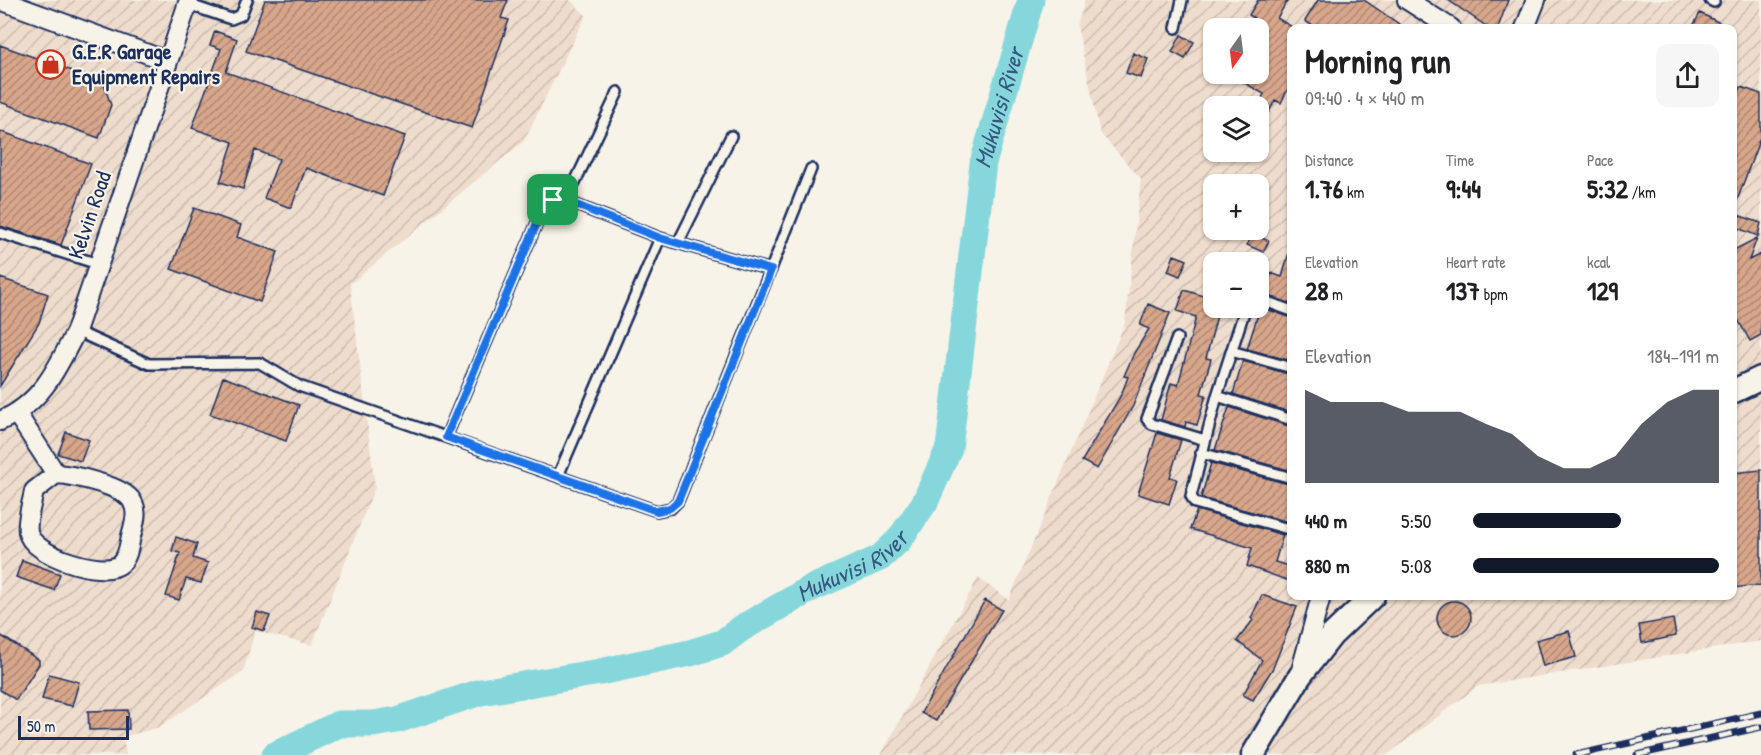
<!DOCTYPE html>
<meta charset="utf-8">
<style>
body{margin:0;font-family:"Patrick Hand",sans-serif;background:#f6f6f6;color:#202124;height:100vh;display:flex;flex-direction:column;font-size:22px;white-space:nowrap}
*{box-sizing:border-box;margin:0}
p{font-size:20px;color:#757577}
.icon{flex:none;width:33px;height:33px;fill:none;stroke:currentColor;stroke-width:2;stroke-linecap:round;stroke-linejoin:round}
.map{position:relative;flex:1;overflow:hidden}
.drawer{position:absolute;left:1287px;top:24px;width:450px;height:576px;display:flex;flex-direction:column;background:#fff;border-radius:12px;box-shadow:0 2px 4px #0004}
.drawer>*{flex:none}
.needle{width:39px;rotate:194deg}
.buttons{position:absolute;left:1203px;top:18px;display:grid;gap:12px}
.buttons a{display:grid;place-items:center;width:66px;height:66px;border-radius:12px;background:#fff;box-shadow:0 2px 4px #0004;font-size:30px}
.scale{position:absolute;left:18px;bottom:15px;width:111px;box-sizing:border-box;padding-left:6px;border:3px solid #1b2f5e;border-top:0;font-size:16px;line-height:21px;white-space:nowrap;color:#1b2f5e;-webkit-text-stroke:4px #f7f3e8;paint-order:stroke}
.pin{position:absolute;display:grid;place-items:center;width:51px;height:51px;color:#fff;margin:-26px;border-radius:12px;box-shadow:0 3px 9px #0006}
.round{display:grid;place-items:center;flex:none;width:63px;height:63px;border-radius:12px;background:#f6f6f6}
.headline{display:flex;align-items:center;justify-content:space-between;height:102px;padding:0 18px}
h1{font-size:33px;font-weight:800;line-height:45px}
.metrics{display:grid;grid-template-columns:repeat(3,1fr);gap:9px;height:102px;padding:6px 18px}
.metrics div{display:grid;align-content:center}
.metrics b{font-size:26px;font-weight:800}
.metrics small{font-size:16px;font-weight:400}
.metrics p{font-size:16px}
.chart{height:168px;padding:12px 18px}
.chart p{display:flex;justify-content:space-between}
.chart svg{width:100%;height:108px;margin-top:6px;fill:#111827;opacity:.7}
ul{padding:0 18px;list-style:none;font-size:20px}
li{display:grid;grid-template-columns:96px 72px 1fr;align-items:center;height:45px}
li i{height:15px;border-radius:8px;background:#111827}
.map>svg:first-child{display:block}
.industrial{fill:url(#industrial-furrows);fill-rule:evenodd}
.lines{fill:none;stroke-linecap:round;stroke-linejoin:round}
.river{stroke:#86d7dc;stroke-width:27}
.building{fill:url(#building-hatch);stroke:#1b2f5e;stroke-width:1.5}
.service-casing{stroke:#1b2f5e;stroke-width:14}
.minor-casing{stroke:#1b2f5e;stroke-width:22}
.tertiary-casing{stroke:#1b2f5e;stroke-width:27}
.service{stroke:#f7f3e8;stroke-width:9}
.minor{stroke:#f7f3e8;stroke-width:18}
.tertiary{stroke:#f7f3e8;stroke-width:22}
.rail-casing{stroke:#1b2f5e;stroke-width:7}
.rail{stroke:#f7f3e8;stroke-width:4.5;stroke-dasharray:14;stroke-linecap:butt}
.route-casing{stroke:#fff;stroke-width:12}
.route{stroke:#1a73e8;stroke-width:8}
.labels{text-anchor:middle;stroke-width:4.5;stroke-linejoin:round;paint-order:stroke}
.poi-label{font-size:22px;font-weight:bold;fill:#1b2f5e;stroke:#f7f3e8;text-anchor:start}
.street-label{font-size:22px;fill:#1b2f5e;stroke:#f7f3e8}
.water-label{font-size:24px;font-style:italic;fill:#36597e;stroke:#f7f3e8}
</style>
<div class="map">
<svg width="1761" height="755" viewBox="0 0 1761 755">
<defs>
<pattern id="industrial-furrows" width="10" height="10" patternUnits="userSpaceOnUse" patternTransform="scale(1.5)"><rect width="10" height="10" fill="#eedccc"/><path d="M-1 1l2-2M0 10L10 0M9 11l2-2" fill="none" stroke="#ccbdb2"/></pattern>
<pattern id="building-hatch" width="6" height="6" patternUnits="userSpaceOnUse" patternTransform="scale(1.5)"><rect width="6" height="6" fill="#d8a68b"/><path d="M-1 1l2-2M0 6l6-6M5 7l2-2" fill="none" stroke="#ae8875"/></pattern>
</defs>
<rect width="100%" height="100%" fill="#f7f3e8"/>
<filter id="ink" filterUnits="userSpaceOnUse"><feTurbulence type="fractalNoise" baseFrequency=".0167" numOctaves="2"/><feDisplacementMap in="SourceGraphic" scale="12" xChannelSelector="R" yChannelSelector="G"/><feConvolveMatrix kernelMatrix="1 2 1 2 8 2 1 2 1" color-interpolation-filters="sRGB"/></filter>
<g filter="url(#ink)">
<path class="industrial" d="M0 0H570L586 15 524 141 350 284 375 487 312 645 255 631 243 672 157 728 123 737 126 755H0Z
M1085 0H1761V641L1478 686 1387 755H881L978 578 1009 600 1125 323 1141 179 1100 133 1077 26ZM1214 28H1258V74H1214ZM1292 28H1732V596H1292ZM1214 106H1258V152H1214ZM1214 184H1258V230H1214ZM1214 262H1258V308H1214Z"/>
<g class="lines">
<path class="river" id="s1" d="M275 755 339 724H373L397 720 481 692 600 672 690 653 722 643 742 628 810 589 880 558 899 540 925 502 949 448 983 163 1031 0"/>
</g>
<path class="building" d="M265 0H508L501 18 509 20 472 128 246 51Z
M1258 0H1288L1277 18 1292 27V80L1281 103 1275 100 1269 112 1258 106 1264 94 1229 74H1258V45L1262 37 1258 35V28H1247L1254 18 1249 15Z
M1318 0H1364L1405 28H1316L1305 21Z
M1448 0H1508L1498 28H1489Z
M1700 13 1730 28H1692Z
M215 31 237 39 226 72 405 136 383 196 306 168 291 208 264 198 279 159 255 150 243 189 220 182 233 142 192 128 221 49 210 45Z
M1181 35 1194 42 1185 59 1172 52Z
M0 45 103 82 111 105 99 138 0 102Z
M1133 53 1148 59 1141 78 1126 73Z
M1741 87 1761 94V135L1734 209 1732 111Z
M0 131 91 164 61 245 0 226Z
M194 208 241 225 237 237 278 252 260 302 171 269Z
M1732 213 1761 223 1758 236 1732 226Z
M1253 234 1269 241 1263 252 1247 245Z
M1757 238 1749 260 1761 254V335L1750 341 1732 309V251Z
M1289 253 1292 254V304L1272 297H1263L1271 273 1282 277Z
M1174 255 1187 260 1180 276 1168 271Z
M0 278 48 294 39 323 0 386Z
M1184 290 1214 299V308H1219L1206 358 1211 359 1201 394 1206 395 1197 425 1186 422 1185 427 1161 420 1171 383 1178 385 1196 317 1177 311Z
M1148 304 1170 313 1133 406 1097 469 1082 461 1121 395 1128 377 1124 376 1134 353 1149 329 1140 325Z
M1269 310 1292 318V361L1247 349 1259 311Z
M1243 361 1292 375V413L1233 394Z
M223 377 299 405 286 441 210 414Z
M1229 407 1292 427V471L1215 450Z
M66 432 89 440 81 461 58 454Z
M1157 433 1181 440 1170 477 1177 479 1169 504 1138 494Z
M1211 463 1292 485V523L1201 498Z
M1761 470V585L1732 588V473Z
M1197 510 1283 535 1275 562 1292 567V582L1247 566 1252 548 1190 529Z
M176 537 197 544 193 558 208 563 201 583 186 579 179 600 166 596 180 553 172 551Z
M22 560 60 574 54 590 16 577Z
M1262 595 1297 607 1273 668 1253 700 1243 695 1262 660 1237 641 1253 620 1251 618Z
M985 600 1002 610 936 721 921 713Z
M1437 618a17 17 0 1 1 34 0a17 17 0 1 1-34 0Z
M257 612 270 616 264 631 252 627Z
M1673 619 1676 636 1642 643 1639 625Z
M1569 631 1576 657 1543 666 1536 640Z
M0 635 39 660V664L16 700 0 690Z
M49 674 79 682 72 706 42 699Z
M128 710 129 729 89 730 88 711Z"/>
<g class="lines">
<defs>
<path id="service" d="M1710 0 1714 2
M187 4 231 19 241 15 247 0
M1176 28 1182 0
M566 201 618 92
M0 233 98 264
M678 243 731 136
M1258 304 1270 303 1292 311
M1248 308 1245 309 1217 396 1191 496 1195 503 1292 530
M76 331 149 364 260 363 299 386 657 511 671 508 678 501 811 169
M1177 338 1147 419 1152 424 1205 440
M1231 351 1292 368
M1217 396 1292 420
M446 437 543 209 553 200 566 201 660 238 771 270
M1201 453 1292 478
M558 476 660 238"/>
<path id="minor" d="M0 0 167 61
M1407 0 1451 28
M1525 28 1536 0
M17 414 56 474 34 491C32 503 26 520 28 532 31 555 102 577 119 565 128 559 129 545 131 536 134 524 139 512 132 501 124 486 73 475 56 474
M0 421C41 404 57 369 76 331L189 0
M1300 674 1321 596"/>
<path id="tertiary" d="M1732 392 1761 378
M1253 755 1300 676 1332 635 1373 596"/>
</defs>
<use href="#service" class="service-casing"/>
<use href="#minor" class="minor-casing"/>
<use href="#tertiary" class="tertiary-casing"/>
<use href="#service" class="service"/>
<use href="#minor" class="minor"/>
<use href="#tertiary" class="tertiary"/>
<defs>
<path id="rail" d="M1576 755 1761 713
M1637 755 1761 727"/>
</defs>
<use href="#rail" class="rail-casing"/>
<use href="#rail" class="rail"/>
</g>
</g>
<g class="lines" filter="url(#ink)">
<defs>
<path id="route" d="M553 200 566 201 660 238 771 270 678 501 670 508 657 511 446 437 543 209Z"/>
</defs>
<use href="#route" class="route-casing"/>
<use href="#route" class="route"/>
</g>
<defs>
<symbol id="shop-ring" viewBox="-11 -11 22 22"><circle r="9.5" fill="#f7f3e8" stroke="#c8321e" stroke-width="1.5"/><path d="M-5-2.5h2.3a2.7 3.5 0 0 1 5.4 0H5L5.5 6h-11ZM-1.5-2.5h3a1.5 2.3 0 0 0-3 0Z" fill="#c8321e"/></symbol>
</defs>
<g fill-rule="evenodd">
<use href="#shop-ring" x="34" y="48" width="33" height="33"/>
</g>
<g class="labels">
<g class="poi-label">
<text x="72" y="59">G.E.R Garage<tspan x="72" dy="25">Equipment Repairs</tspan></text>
</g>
<g class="street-label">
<text transform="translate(89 215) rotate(-71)" y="8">Kelvin Road</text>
</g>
<g class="water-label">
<text dy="8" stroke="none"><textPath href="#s1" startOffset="1120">Mukuvisi River</textPath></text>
<text dy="8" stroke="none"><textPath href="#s1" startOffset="616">Mukuvisi River</textPath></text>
</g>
</g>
</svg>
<div class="buttons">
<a><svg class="needle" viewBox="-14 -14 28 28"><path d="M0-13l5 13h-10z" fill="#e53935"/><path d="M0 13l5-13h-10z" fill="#757577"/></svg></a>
<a><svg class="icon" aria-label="layers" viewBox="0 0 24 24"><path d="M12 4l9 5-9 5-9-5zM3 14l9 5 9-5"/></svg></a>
<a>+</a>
<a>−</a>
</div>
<div class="scale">50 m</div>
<div class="pin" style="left:553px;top:200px;background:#1e9e55"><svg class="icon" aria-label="arrive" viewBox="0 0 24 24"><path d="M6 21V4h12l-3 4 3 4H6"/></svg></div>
<section class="drawer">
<div class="headline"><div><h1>Morning run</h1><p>09:40 · 4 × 440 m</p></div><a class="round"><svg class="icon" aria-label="share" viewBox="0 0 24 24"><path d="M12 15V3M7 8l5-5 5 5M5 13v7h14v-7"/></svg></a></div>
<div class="metrics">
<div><p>Distance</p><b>1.76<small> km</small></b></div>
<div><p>Time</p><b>9:44</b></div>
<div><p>Pace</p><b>5:32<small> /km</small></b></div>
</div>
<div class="metrics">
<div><p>Elevation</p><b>28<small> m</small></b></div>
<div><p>Heart rate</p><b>137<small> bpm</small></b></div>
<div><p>kcal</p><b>129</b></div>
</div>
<div class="chart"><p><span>Elevation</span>184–191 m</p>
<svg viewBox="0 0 160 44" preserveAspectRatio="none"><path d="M0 44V6L10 11L20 11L30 11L40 15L50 15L60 15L70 20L80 24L90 33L100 38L110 38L120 33L130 20L140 11L150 6L160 6V44z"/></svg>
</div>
<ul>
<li><b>440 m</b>5:50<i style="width:60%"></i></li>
<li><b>880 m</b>5:08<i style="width:100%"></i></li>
</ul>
</section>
</div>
